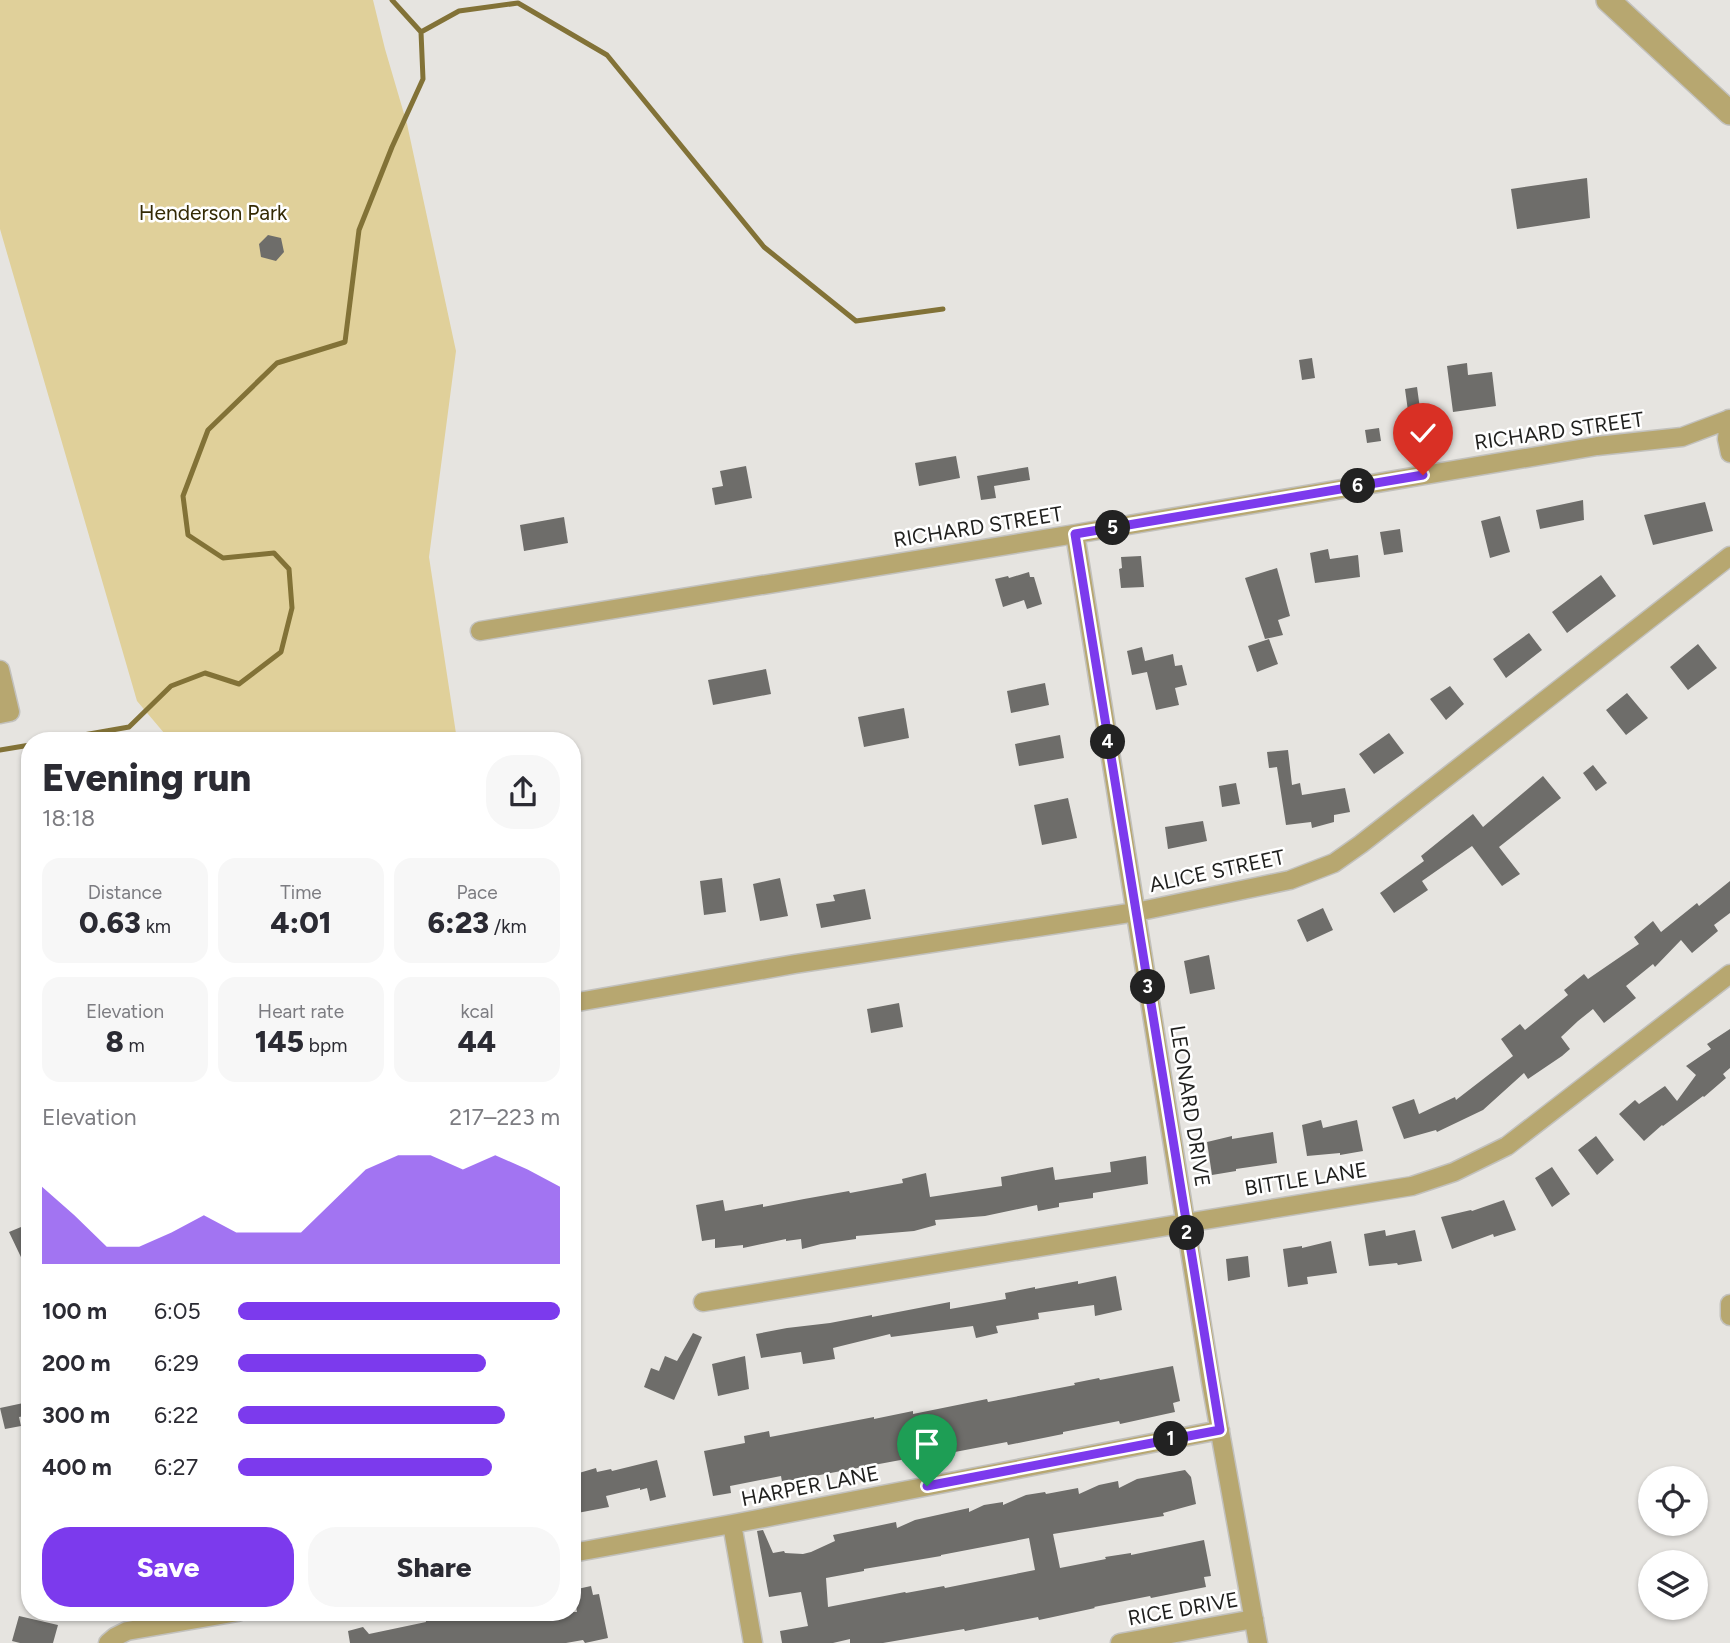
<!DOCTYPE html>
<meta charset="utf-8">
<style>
body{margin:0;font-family:Figtree,sans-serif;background:#f7f7f7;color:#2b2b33;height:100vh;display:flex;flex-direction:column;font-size:26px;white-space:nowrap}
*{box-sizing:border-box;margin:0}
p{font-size:23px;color:#7c7c81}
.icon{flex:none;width:38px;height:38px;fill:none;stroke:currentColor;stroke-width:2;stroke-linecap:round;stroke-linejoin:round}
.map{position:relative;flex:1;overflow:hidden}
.details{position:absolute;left:21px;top:732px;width:560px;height:889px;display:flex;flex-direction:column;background:#fff;border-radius:28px;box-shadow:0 2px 5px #0004}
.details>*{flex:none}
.tools{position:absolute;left:1638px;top:1466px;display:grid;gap:14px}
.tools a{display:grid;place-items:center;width:70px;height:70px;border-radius:50%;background:#fff;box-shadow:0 2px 5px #0004;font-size:35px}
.pin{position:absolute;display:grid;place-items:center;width:60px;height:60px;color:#fff;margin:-72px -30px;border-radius:50% 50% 50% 0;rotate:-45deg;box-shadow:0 0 7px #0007}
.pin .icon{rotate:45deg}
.km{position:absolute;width:35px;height:35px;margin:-18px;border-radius:50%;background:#222;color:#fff;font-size:19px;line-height:35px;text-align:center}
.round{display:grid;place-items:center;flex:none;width:74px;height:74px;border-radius:28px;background:#f7f7f7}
.head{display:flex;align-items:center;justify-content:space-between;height:119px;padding:0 21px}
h1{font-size:38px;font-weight:800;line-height:52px}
.figures{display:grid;grid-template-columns:repeat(3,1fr);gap:10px;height:119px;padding:7px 21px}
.figures div{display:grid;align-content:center;border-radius:18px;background:#f7f7f7;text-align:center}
.figures b{font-size:30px;font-weight:800}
.figures small{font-size:19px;font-weight:400}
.figures p{font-size:19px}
.chart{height:196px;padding:14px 21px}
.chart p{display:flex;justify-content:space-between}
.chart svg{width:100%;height:126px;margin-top:7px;fill:#7c3aed;opacity:.7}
.primary-button{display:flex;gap:14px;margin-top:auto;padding:14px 21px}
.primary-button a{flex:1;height:80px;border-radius:28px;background:#7c3aed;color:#fff;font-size:28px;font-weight:800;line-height:80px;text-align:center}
.primary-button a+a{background:#f7f7f7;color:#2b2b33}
ul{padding:0 21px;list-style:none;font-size:23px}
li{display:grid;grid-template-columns:112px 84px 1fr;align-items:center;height:52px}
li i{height:18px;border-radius:9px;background:#7c3aed}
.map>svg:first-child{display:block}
.green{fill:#e0d09a}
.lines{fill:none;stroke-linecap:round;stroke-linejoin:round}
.stream{stroke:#827237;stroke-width:5}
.building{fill:#6e6d6a;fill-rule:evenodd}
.minor-casing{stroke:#c2c1bd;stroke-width:21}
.tertiary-casing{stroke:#c2c1bd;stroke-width:26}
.minor{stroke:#b7a770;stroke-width:18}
.tertiary{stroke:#b7a770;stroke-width:23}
.route-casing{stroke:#fff;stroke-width:14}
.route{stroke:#7c3aed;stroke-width:9}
.labels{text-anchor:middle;stroke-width:5;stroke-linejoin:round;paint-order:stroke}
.park-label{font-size:21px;fill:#342a04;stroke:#fff}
.street-label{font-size:21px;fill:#1f1f1d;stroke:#fff}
</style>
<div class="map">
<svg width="1730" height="1643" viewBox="0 0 1730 1643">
<rect width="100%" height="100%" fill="#e6e4e0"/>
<path class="green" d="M0 0H373L385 49 407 124 456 351 429 557 457 740H170L137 701 0 229Z"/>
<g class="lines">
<path class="stream" d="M421 32 459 11 518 3 607 55 764 247 856 321 943 309
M55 740 129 727 171 686 205 673 239 684 281 652 292 608 289 569 274 553 223 558 188 535 183 496 208 430 277 363 345 342 359 230 392 147 423 79 421 32 392 0
M0 750 30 745"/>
</g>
<path class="building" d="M1587 178 1590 218 1517 229 1511 189Z
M268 235 281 238 284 252 276 261 261 257 259 244Z
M1312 358 1315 378 1302 380 1299 360Z
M1467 363 1468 375 1492 372 1496 406 1453 412 1447 366Z
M1417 387 1423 431 1411 433 1405 389Z
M1379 428 1381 441 1367 443 1365 430Z
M956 456 960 478 919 486 915 463Z
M746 466 752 498 715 505 712 488 723 486 720 471Z
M1028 467 1030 480 994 486 996 498 981 500 977 476Z
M1583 500 1584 520 1540 529 1536 510Z
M1705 502 1713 531 1653 545 1644 515Z
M1500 516 1510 552 1490 558 1481 521Z
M564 517 568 543 524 551 520 525Z
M1400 529 1403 552 1384 555 1380 532Z
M1328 549 1330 559 1358 555 1360 577 1315 583 1310 553Z
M1141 556 1144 587 1121 588 1119 569 1122 568 1121 557Z
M1277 568 1290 616 1278 620 1283 635 1265 639 1245 578Z
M1029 572 1030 577H1034L1042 604 1027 609 1024 600 1003 607 995 579 1008 576 1009 578Z
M1601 575 1616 596 1567 633 1552 612Z
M1529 633 1542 650 1506 678 1493 659Z
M1269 639 1278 664 1257 672 1248 646Z
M1698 644 1717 668 1688 690 1670 667Z
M1142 647 1145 661 1173 654 1175 666 1182 665 1187 685 1175 688 1179 705 1156 710 1147 672 1132 675 1127 651Z
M766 669 771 694 713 705 708 680Z
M1045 683 1049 705 1011 713 1007 691Z
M1450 686 1464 704 1446 720 1430 699Z
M1627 693 1648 718 1626 735 1606 710Z
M904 708 909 738 864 747 858 717Z
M1389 733 1404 753 1374 774 1359 754Z
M1060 735 1064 758 1019 766 1015 744Z
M1288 750 1292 785 1300 783 1302 795 1345 788 1350 812 1334 815V822L1312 828 1311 822 1286 825 1277 767 1269 768 1267 752Z
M1593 765 1607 783 1596 791 1583 773Z
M1543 776 1561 798 1499 847 1520 874 1502 886 1472 846 1422 881 1428 890 1394 913 1380 893 1424 861 1421 856 1473 814 1483 827Z
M1236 783 1240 804 1222 807 1219 786Z
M1068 798 1077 838 1042 845 1034 805Z
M1203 821 1207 841 1168 849 1165 827Z
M722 878 726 912 704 915 700 881Z
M780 878 788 916 760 921 753 884Z
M1730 881V913L1714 925 1718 931 1692 953 1681 940 1655 967 1653 964 1626 986 1636 998 1604 1023 1593 1009 1578 1021 1561 1037 1570 1049 1562 1056 1528 1079 1524 1073 1483 1110 1437 1132 1436 1130 1404 1139 1392 1107 1414 1099 1419 1114 1455 1097 1456 1100 1513 1056 1501 1039 1520 1024 1525 1030 1568 995 1564 990 1584 974 1588 979 1639 944 1634 937 1653 921 1661 932 1697 903 1699 906Z
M865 889 871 919 821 928 816 904 835 901 833 895Z
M1323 908 1333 930 1307 942 1297 920Z
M1209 955 1215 989 1190 994 1184 961Z
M899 1003 903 1027 871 1033 867 1009Z
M1730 1029V1068L1723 1074 1726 1078 1704 1097 1703 1096 1663 1126 1662 1125 1644 1141 1619 1114 1635 1100 1639 1104 1665 1086 1677 1101 1696 1075 1686 1066 1711 1049 1707 1044Z
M1321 1120 1323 1128 1357 1120 1363 1151 1340 1155V1153L1307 1156 1302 1125Z
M1273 1132 1277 1163 1236 1169V1171L1212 1175 1207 1142 1232 1136V1139Z
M1596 1136 1614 1160 1597 1175 1578 1150Z
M1146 1156 1148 1184 1093 1193V1198L1059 1203V1207L1038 1211 1037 1205 985 1216 935 1220 936 1225 914 1231 856 1236V1239L821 1244 802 1249 801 1239 786 1241V1239L743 1248V1245L715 1248V1239L702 1241 696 1205 723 1200 725 1211 763 1204V1207L804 1199 849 1191 850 1193 903 1183 902 1179 926 1173 930 1197 1002 1186 1001 1177 1053 1167 1055 1180 1111 1172 1110 1162Z
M1552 1167 1570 1194 1552 1207 1535 1178Z
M1504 1200 1516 1230 1494 1237 1493 1234 1452 1249 1441 1217 1471 1210 1472 1211Z
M21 1227 30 1246V1276L9 1232Z
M1385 1230 1386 1236 1415 1230 1422 1261 1398 1265 1397 1263 1369 1266 1364 1234Z
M1331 1241 1337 1273 1307 1277 1308 1284 1288 1287 1283 1249 1302 1246V1248Z
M1248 1256 1250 1277 1228 1281 1226 1259Z
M1116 1276 1122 1310 1095 1316 1094 1305 1038 1313 1039 1319 996 1326 998 1333 976 1338 973 1326 891 1337 890 1334 833 1348 835 1359 803 1364 801 1352 761 1358 756 1334 787 1328 830 1323 872 1315V1317L950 1302V1309L1006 1299 1005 1293 1035 1287V1289L1078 1281V1284Z
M693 1333 702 1337 674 1400 644 1387 651 1368 659 1371 665 1356 677 1361Z
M745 1356 749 1389 718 1396 712 1364Z
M1173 1366 1180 1401 1173 1403 1175 1412 1120 1424 1119 1421 1063 1432V1434L1008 1445 1007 1442 934 1456 933 1454 782 1482 781 1476 730 1486 731 1493 713 1496 704 1451 745 1443 744 1436 769 1431 770 1437 874 1417V1419L913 1411V1414L987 1399 988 1402 1075 1385 1074 1383 1099 1378 1100 1380Z
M28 1402 30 1415 19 1417 21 1426 5 1429 0 1408Z
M657 1460 666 1497 650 1501 647 1488 640 1490V1488L606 1496 609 1507 572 1514V1475L596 1468 597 1472 611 1469 612 1471Z
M1185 1470 1191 1477 1196 1504 1163 1513 1164 1516 1053 1534 1060 1568 1106 1559 1105 1557 1131 1553V1555L1204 1540 1211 1576 1204 1577 1206 1587 1151 1598 1150 1596 1094 1607 1095 1608 1039 1620 1038 1617 965 1631 964 1629 883 1643H850V1639L833 1643H782L780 1631 808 1626 801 1592 769 1597 757 1531 763 1530 773 1553 784 1551 785 1553 803 1554 811 1552 835 1541 833 1535 877 1526 896 1522 897 1528 915 1520 969 1508V1512L984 1505 1003 1502V1505L1026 1495 1045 1492 1046 1494 1078 1488 1079 1494 1099 1485 1118 1481 1119 1488 1137 1479ZM1029 1538 1035 1570 945 1588 944 1586 906 1593 905 1592 828 1607 826 1578 864 1571V1569L941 1556V1555Z
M591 1586 593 1595 599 1594 608 1638 585 1643 583 1640 566 1643H350L348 1631 363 1627 369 1634 426 1622 425 1616 441 1612H577L573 1590Z
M19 1616 58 1625 53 1643H20L12 1641Z"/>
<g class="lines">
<defs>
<path id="minor" d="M1729 419 1727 439 1730 453
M1075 534 1211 1382 1258 1643
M480 631 1075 534 1597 446 1682 437 1730 419
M0 670 10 712 0 714
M572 1003 795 964 1136 912 1290 880 1334 863 1361 844 1730 556
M703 1302 1412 1186 1454 1172 1507 1146 1730 974
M1730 1304V1316
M732 1524 753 1643
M572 1553 732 1524 1220 1430
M108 1643 115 1637 127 1631 238 1612
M1120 1643 1254 1619"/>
<path id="tertiary" d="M1608 0 1730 113"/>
</defs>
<use href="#minor" class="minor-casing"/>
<use href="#tertiary" class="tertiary-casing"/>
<use href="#minor" class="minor"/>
<use href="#tertiary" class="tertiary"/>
</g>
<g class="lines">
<defs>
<path id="route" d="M927 1486 1220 1430 1075 534 1423 475"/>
</defs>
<use href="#route" class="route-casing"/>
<use href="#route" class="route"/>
</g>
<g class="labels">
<g class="park-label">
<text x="213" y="220">Henderson Park</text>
</g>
<g class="street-label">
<text transform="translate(1559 431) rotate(-8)" y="7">RICHARD STREET</text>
<text transform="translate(978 527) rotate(-9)" y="7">RICHARD STREET</text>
<text transform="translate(1217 871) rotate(-12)" y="7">ALICE STREET</text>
<text transform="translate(1190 1106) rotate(81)" y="7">LEONARD DRIVE</text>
<text transform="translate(1306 1179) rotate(-9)" y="7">BITTLE LANE</text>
<text transform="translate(810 1486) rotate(-11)" y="7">HARPER LANE</text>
<text transform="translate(1183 1609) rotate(-10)" y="7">RICE DRIVE</text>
</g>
</g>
</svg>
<div class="tools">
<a><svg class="icon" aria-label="locate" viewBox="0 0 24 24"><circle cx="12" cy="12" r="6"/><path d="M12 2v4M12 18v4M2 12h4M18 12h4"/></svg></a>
<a><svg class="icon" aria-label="layers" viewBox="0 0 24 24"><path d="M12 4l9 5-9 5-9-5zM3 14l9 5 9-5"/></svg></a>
</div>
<div class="pin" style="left:927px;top:1486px;background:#1e9e55"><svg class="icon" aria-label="arrive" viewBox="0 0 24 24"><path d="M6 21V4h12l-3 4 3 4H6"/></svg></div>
<div class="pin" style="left:1423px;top:475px;background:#d93025"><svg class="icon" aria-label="check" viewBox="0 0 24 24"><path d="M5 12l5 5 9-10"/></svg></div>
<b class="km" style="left:1171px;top:1439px">1</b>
<b class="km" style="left:1187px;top:1233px">2</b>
<b class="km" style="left:1148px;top:987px">3</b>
<b class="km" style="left:1108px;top:742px">4</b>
<b class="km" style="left:1113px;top:528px">5</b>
<b class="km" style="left:1358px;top:486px">6</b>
<section class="details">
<div class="head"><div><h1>Evening run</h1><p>18:18</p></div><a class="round"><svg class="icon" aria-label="share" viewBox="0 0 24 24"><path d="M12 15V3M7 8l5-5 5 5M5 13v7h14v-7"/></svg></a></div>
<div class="figures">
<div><p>Distance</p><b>0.63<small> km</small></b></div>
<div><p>Time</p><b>4:01</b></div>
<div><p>Pace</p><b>6:23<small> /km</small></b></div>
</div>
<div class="figures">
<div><p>Elevation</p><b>8<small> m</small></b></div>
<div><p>Heart rate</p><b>145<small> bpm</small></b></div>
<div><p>kcal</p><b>44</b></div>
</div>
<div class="chart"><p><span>Elevation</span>217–223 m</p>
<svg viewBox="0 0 160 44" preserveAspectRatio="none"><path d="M0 44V17L10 27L20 38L30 38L40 33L50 27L60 33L70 33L80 33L90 22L100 11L110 6L120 6L130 11L140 6L150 11L160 17V44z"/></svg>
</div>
<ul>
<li><b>100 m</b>6:05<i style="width:100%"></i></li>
<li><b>200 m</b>6:29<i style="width:77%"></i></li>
<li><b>300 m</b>6:22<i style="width:83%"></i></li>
<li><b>400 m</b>6:27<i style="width:79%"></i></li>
</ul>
<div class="primary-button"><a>Save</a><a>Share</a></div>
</section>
</div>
